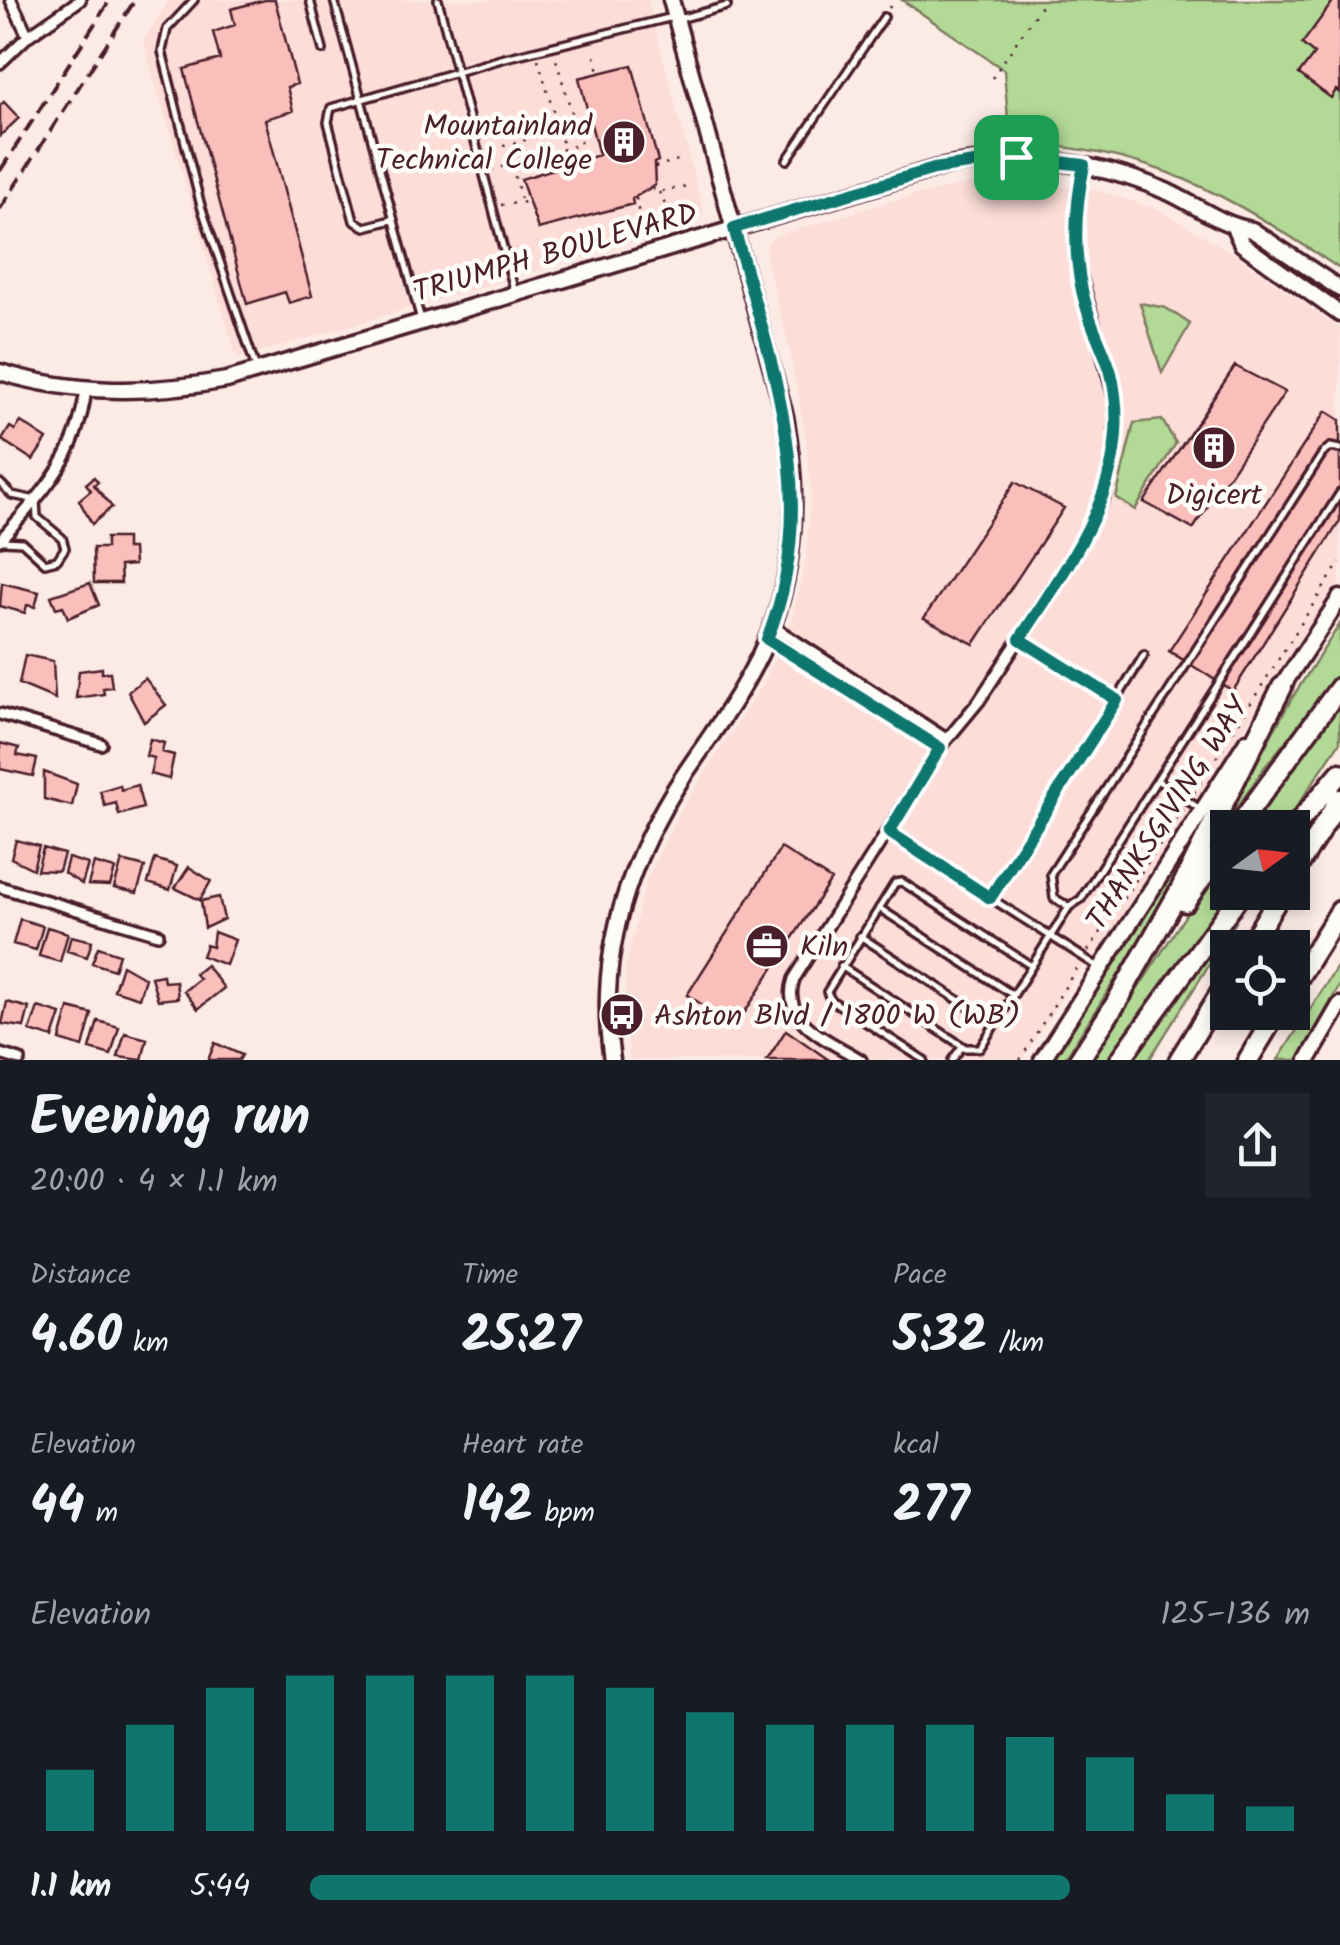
<!DOCTYPE html>
<meta charset="utf-8">
<style>
body{margin:0;font-family:Kalam,sans-serif;background:#20242c;color:#f1f3f6;height:100vh;display:flex;flex-direction:column;font-size:38px;white-space:nowrap}
*{box-sizing:border-box;margin:0}
p{font-size:32px;color:#9ea1a6}
.icon{flex:none;width:55px;height:55px;fill:none;stroke:currentColor;stroke-width:2;stroke-linecap:round;stroke-linejoin:round}
.map{position:relative;height:1060px;overflow:hidden}
.panel{display:flex;flex-direction:column;background:#171b24;flex:1}
.panel>*{flex:none}
.needle{width:65px;rotate:75deg}
.buttons{position:absolute;left:1210px;top:810px;display:grid;gap:20px}
.buttons a{display:grid;place-items:center;width:100px;height:100px;border-radius:0px;background:#171b24;box-shadow:0 5px 15px #0003;font-size:50px}
.pin{position:absolute;display:grid;place-items:center;width:85px;height:85px;color:#fff;margin:-42px;border-radius:20px;box-shadow:0 5px 15px #0006}
.round{display:grid;place-items:center;flex:none;width:105px;height:105px;border-radius:0px;background:#20242c}
.headline{display:flex;align-items:center;justify-content:space-between;height:170px;padding:0 30px}
h1{font-size:55px;font-weight:700;line-height:75px}
.stats{display:grid;grid-template-columns:repeat(3,1fr);gap:15px;height:170px;padding:10px 30px}
.stats div{display:grid;align-content:center}
.stats b{font-size:50px;font-weight:700}
.stats small{font-size:28px;font-weight:400}
.stats p{font-size:28px}
.chart{height:280px;padding:20px 30px}
.chart p{display:flex;justify-content:space-between}
.chart svg{width:100%;height:180px;margin-top:10px;stroke:#0f766e;stroke-width:6}
ul{padding:0 30px;list-style:none;font-size:32px}
li{display:grid;grid-template-columns:160px 120px 1fr;align-items:center;height:75px}
li i{height:25px;border-radius:12px;background:#0f766e}
.map>svg:first-child{display:block}
.built{fill:#fcddd8}
.green{fill:#b2da96;stroke:#7e7c60;stroke-width:2.5}
.building{fill:#fbbfbb;stroke:#4a1f2b;stroke-width:2.5}
.lines{fill:none;stroke-linecap:round;stroke-linejoin:round}
.lane-casing{stroke:#4a1f2b;stroke-width:12}
.street-casing{stroke:#4a1f2b;stroke-width:16}
.secondary-casing{stroke:#4a1f2b;stroke-width:21}
.highway-casing{stroke:#4a1f2b;stroke-width:25}
.path{stroke:#4a1f2b;stroke-width:2.5;stroke-dasharray:2.5 8;stroke-linecap:butt}
.lane{stroke:#fdfcf7;stroke-width:5}
.street{stroke:#fdfcf7;stroke-width:9}
.secondary{stroke:#fdfcf7;stroke-width:14}
.highway{stroke:#fdfcf7;stroke-width:18}
.rail{stroke:#4a1f2b;stroke-width:4;stroke-dasharray:15 8;stroke-linecap:butt}
.route-casing{stroke:#fff;stroke-width:20}
.route{stroke:#0f766e;stroke-width:12}
.labels{text-anchor:middle;stroke-width:9;stroke-linejoin:round;paint-order:stroke}
.poi-label{font-size:30px;fill:#4a1f2b;stroke:#fdfcf7;text-anchor:start}
.street-label{font-size:30px;fill:#4a1f2b;stroke:#fdfcf7}
</style>
<div class="map">
<svg width="1340" height="1060" viewBox="0 0 1340 1060">
<rect width="100%" height="100%" fill="#fceae5"/>
<filter id="ink" filterUnits="userSpaceOnUse"><feTurbulence type="fractalNoise" baseFrequency=".01" numOctaves="2"/><feDisplacementMap in="SourceGraphic" scale="20" xChannelSelector="R" yChannelSelector="G"/><feConvolveMatrix kernelMatrix="1 2 1 2 8 2 1 2 1" color-interpolation-filters="sRGB"/></filter>
<g filter="url(#ink)">
<path class="built" d="M169 0H648L703 211 688 226 237 359 143 41Z
M1017 182 1098 191 1161 210 1235 255 1340 329V581L1106 940 1073 980 1022 1060H629L625 972 646 880 678 815 765 681 791 621 806 559 811 492 807 446 790 350 766 259V245L776 236 903 198 971 184Z"/>
<path class="green" d="M902 0H1340V269C1229 195 1149 147 1010 143L1004 70Z
M1140 303 1166 308 1190 324 1162 373Z
M1162 420 1176 443 1135 510 1116 498 1134 423Z
M1340 624V674L1264 768 1205 855 1292 698Z
M1340 699V742L1283 827 1243 828Z
M1205 821 1136 947 1064 1060H1050Z
M1227 851 1228 892 1235 893 1109 1060H1092Z
M1232 920 1236 922 1149 1060H1125Z
M1340 962V985L1298 1060H1278Z"/>
<path class="building" d="M265 0H275L297 84 287 87 293 111 265 119 312 296 289 303 285 292 247 304 184 69 220 59 213 32 235 25 231 9Z
M1334 0H1340V93L1336 90 1331 98 1299 74 1314 54 1302 44Z
M632 65 658 161 654 163 655 185 632 199 633 204 538 229 521 179 599 155 579 78Z
M4 102 19 118 0 136V105Z
M1235 366 1285 392 1193 529 1144 502Z
M1326 411 1340 420V521L1233 691 1169 651Z
M21 422 47 439 33 460 2 440 10 427 15 430Z
M94 477 98 482 94 485 112 507 92 524 79 500 91 490 86 484Z
M1015 482 1064 508 974 644 924 618Z
M106 538H126V549H133L134 565 120 566 121 583H94L93 548H106Z
M2 583 39 592 35 607 27 605 25 613 0 606Z
M90 583 99 605 68 618 63 606 56 608 51 596Z
M25 655 53 661 55 699 19 684Z
M102 668V673L110 672 112 687 103 688 104 694 76 698 79 671Z
M145 678 166 705 144 722 128 692Z
M150 739 164 743 162 752 174 755 169 779 150 774 154 758 146 756Z
M0 743 19 748 17 755 37 759 33 776 0 769Z
M44 772 77 784 72 806 44 799Z
M120 785 121 790 137 785 143 808 119 815 116 803 105 806 100 791Z
M16 840 39 846 33 869 11 858Z
M43 848 64 854 59 871 37 870Z
M781 848 831 880 784 951 788 954 781 964 777 962 736 1026 687 995Z
M68 858 88 864 82 884 64 873Z
M155 859 177 866 170 890 148 883Z
M122 861 145 867 137 893 114 888Z
M94 863 115 869 110 886 88 885Z
M189 867 211 881 200 900 175 888Z
M219 897 224 919 205 928 201 901Z
M20 919 43 926 36 950 13 944Z
M47 927 68 933 60 962 39 956Z
M214 932 235 940 226 965 202 956 206 945 212 947Z
M71 936 92 941 87 957 67 951Z
M98 947 119 954 114 970 92 963Z
M122 965 145 978 139 998 114 990Z
M206 965 224 988 198 1009 184 991 199 979 195 974Z
M163 975 164 982 176 981 178 998 158 1000 151 977Z
M7 1002 29 1008 24 1027 2 1024Z
M38 1007 61 1014 53 1038 30 1031Z
M69 1008 92 1014 83 1047 60 1040Z
M98 1021 119 1027 111 1055 90 1049Z
M786 1030 829 1060H767Z
M125 1033 147 1039 142 1060 118 1057Z
M215 1043 242 1055 239 1060H208Z"/>
<g class="lines">
<defs>
<path id="lane" d="M194 0 167 29 162 51 201 206 256 368
M310 0 323 50
M334 0 421 320
M438 0 514 289
M679 19 727 6
M787 160 884 17
M392 220 365 227 354 221 328 122 331 108 505 58 673 17
M0 483 12 495 36 500 37 517 62 538 65 548 57 560 45 563 22 542 3 541
M1020 639 1117 699 1144 655
M1157 780 1200 809
M889 833 1097 966
M990 898 1117 699
M1069 907 1054 898 1051 874 1323 453 1330 447 1340 449
M879 908 1013 995
M860 936 995 1024
M841 966 964 1047
M924 1060 831 1000 827 992 895 883 902 882 1030 965
M952 1060 961 1048H980L1069 907 1081 899 1340 493"/>
<path id="street" d="M11 0 28 36
M0 63 28 36 80 0
M0 540C45 490 76 460 86 390
M772 626 946 739
M767 639 940 748
M0 714 101 744
M0 887 158 934
M0 1054 20 1060
M861 1060C831 1041 779 1023 794 979L940 748 979 701 1075 554 1104 497 1115 448 1116 404 1077 262 1076 223 1084 165"/>
<path id="secondary" d="M1234 227 1242 244 1340 314
M0 372C76 395 149 394 227 380L934 169C1014 151 1092 159 1168 192 1196 205 1221 225 1252 230L1340 289
M1277 694 1340 598
M612 1060C596 958 627 863 682 778 715 729 751 682 772 627 797 559 798 487 785 416L671 0
M1042 1060 1247 741
M1308 1060 1340 1005"/>
<path id="highway" d="M1237 828 1340 687
M1292 830 1340 773
M1292 876 1340 799
M1185 902 1228 841
M1248 948 1282 892
M1292 988 1340 911
M1116 1003 1179 892 1282 687
M1079 1060 1122 994
M1120 1060 1242 892
M1179 1060 1228 981
M1248 1060 1277 1012"/>
</defs>
<use href="#lane" class="lane-casing"/>
<use href="#street" class="street-casing"/>
<use href="#secondary" class="secondary-casing"/>
<use href="#highway" class="highway-casing"/>
<path class="path" d="M889 8 894 0
M595 56 599 71
M538 59 564 148
M992 78 1045 0
M493 149 575 126
M512 166 522 203
M655 167 681 159
M491 170 581 144 555 56
M652 189 659 192 692 185
M659 192 673 221
M636 198 641 226
M501 205 527 202
M1194 793 1340 562
M1088 951 1184 809
M1020 1060 1078 966"/>
<use href="#lane" class="lane"/>
<use href="#street" class="street"/>
<use href="#secondary" class="secondary"/>
<use href="#highway" class="highway"/>
<path class="rail" d="M0 171 110 0
M0 209 135 0"/>
</g>
</g>
<g class="lines" filter="url(#ink)">
<defs>
<path id="route" d="M1016 157 1084 165C1074 213 1072 262 1087 309 1093 331 1105 351 1111 373 1136 477 1073 557 1020 639L1117 700 990 898 889 832 940 748 767 639C824 501 771 364 734 228L934 169Z"/>
</defs>
<use href="#route" class="route-casing"/>
<use href="#route" class="route"/>
</g>
<defs>
<symbol id="building-disc" viewBox="-11 -11 22 22"><circle r="9.5" fill="#4a1f2b" stroke="#fdfcf7"/><path d="M-4-6H4V6H1V3H-1V6H-4ZM-2.5-4.3h1.7v1.8h-1.7ZM.8-4.3h1.7v1.8H.8ZM-2.5-1h1.7V.8h-1.7ZM.8-1h1.7V.8H.8Z" fill="#fff"/></symbol>
<symbol id="office-disc" viewBox="-11 -11 22 22"><circle r="9.5" fill="#4a1f2b" stroke="#fdfcf7"/><path d="M-6-3h4V-5.5h4V-3h4V5H-6ZM-1-4.5V-3h2v-1.5ZM-6 0V1H6V0Z" fill="#fff"/></symbol>
<symbol id="bus-disc" viewBox="-11 -11 22 22"><circle r="9.5" fill="#4a1f2b" stroke="#fdfcf7"/><path d="M-5-6H5V4H4V6H2V4H-2V6H-4V4H-5ZM-3.5-4V0h7V-4ZM-3.5 1.2v1.5H-2V1.2ZM2 1.2v1.5H3.5V1.2Z" fill="#fff"/></symbol>
</defs>
<g fill-rule="evenodd">
<use href="#building-disc" x="599" y="117" width="50" height="50"/>
<use href="#building-disc" x="1189" y="423" width="50" height="50"/>
<use href="#office-disc" x="742" y="921" width="50" height="50"/>
<use href="#bus-disc" x="597" y="990" width="50" height="50"/>
</g>
<g class="labels">
<g class="poi-label">
<text x="592" y="135" text-anchor="end">Mountainland<tspan x="592" dy="34">Technical College</tspan></text>
<text x="1214" y="504" text-anchor="middle">Digicert</text>
<text x="800" y="956">Kiln</text>
<text x="654" y="1025">Ashton Blvd / 1800 W (WB)</text>
</g>
<g class="street-label">
<text transform="translate(555 252) rotate(-16)" y="10">TRIUMPH BOULEVARD</text>
<text transform="translate(1167 813) rotate(-57)" y="10">THANKSGIVING WAY</text>
</g>
</g>
</svg>
<div class="buttons">
<a><svg class="needle" viewBox="-14 -14 28 28"><path d="M0-13l5 13h-10z" fill="#e53935"/><path d="M0 13l5-13h-10z" fill="#9ea1a6"/></svg></a>
<a><svg class="icon" aria-label="locate" viewBox="0 0 24 24"><circle cx="12" cy="12" r="6"/><path d="M12 2v4M12 18v4M2 12h4M18 12h4"/></svg></a>
</div>
<div class="pin" style="left:1016px;top:157px;background:#1e9e55"><svg class="icon" aria-label="arrive" viewBox="0 0 24 24"><path d="M6 21V4h12l-3 4 3 4H6"/></svg></div>
</div>
<section class="panel">
<div class="headline"><div><h1>Evening run</h1><p>20:00 · 4 × 1.1 km</p></div><a class="round"><svg class="icon" aria-label="share" viewBox="0 0 24 24"><path d="M12 15V3M7 8l5-5 5 5M5 13v7h14v-7"/></svg></a></div>
<div class="stats">
<div><p>Distance</p><b>4.60<small> km</small></b></div>
<div><p>Time</p><b>25:27</b></div>
<div><p>Pace</p><b>5:32<small> /km</small></b></div>
</div>
<div class="stats">
<div><p>Elevation</p><b>44<small> m</small></b></div>
<div><p>Heart rate</p><b>142<small> bpm</small></b></div>
<div><p>kcal</p><b>277</b></div>
</div>
<div class="chart"><p><span>Elevation</span>125–136 m</p>
<svg viewBox="0 0 160 44" preserveAspectRatio="none"><path d="M5 44V29M15 44V18M25 44V9M35 44V6M45 44V6M55 44V6M65 44V6M75 44V9M85 44V15M95 44V18M105 44V18M115 44V18M125 44V21M135 44V26M145 44V35M155 44V38"/></svg>
</div>
<ul>
<li><b>1.1 km</b>5:44<i style="width:76%"></i></li>
</ul>
</section>
